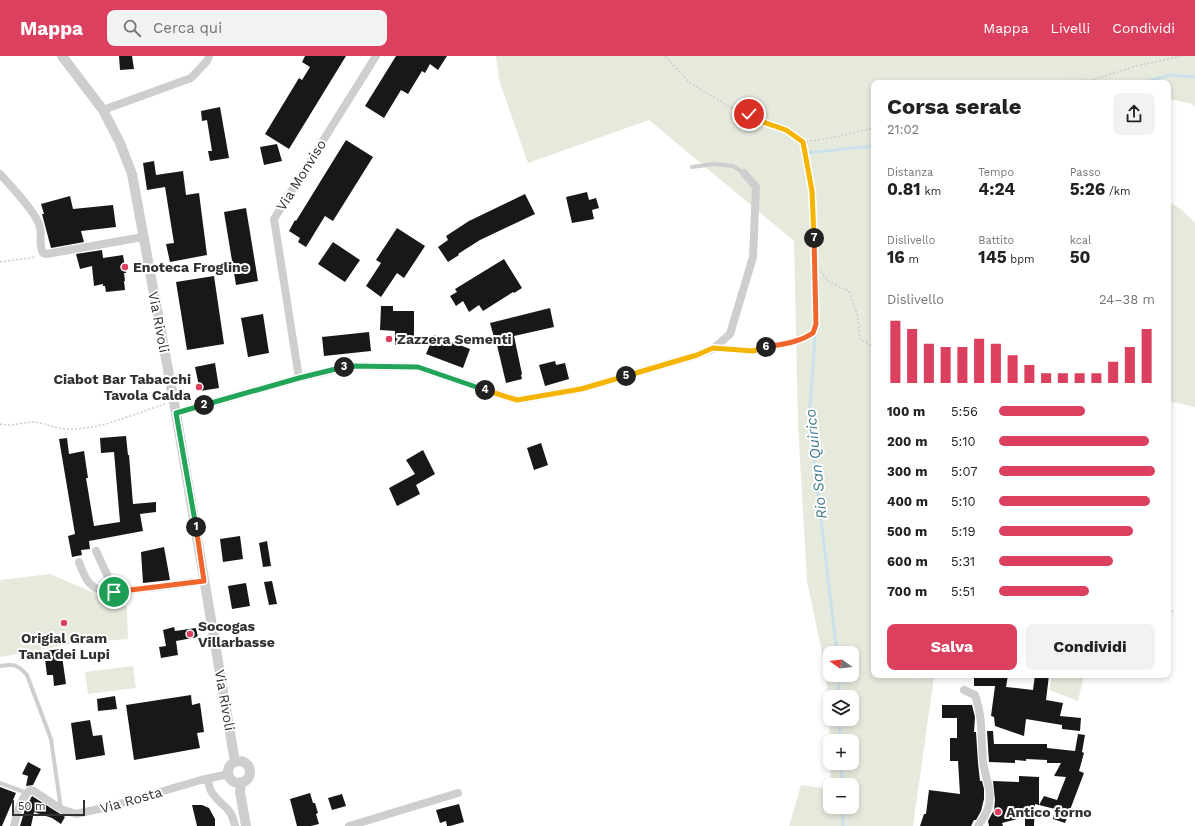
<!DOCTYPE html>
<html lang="it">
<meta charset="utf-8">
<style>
body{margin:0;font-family:"Work Sans",sans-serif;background:#f2f2f2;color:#222;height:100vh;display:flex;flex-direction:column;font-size:15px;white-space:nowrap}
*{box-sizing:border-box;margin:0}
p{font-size:13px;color:#767676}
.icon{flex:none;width:22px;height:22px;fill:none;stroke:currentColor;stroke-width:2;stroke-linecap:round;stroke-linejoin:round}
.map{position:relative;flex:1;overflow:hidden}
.panel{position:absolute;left:871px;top:24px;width:300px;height:598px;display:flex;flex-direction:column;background:#fff;border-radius:8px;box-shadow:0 2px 6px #0003}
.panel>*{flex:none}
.needle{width:26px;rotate:284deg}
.tools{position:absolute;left:823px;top:590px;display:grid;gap:8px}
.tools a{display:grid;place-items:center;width:36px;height:36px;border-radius:8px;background:#fff;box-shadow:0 2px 6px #0003;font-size:20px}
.scale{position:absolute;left:12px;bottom:10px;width:73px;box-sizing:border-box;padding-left:4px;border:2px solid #313131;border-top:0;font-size:11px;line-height:14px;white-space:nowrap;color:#313131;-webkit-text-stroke:3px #fff;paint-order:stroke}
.pin{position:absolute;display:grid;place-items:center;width:34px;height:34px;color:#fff;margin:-17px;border:2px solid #fff;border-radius:50%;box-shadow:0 1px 4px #0007}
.km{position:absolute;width:20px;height:20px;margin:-10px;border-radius:50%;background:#222;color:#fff;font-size:11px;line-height:20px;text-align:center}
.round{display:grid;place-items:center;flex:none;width:42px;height:42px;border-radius:8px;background:#f2f2f2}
.overview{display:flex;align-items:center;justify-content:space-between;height:68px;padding:0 16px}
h1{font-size:22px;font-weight:700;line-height:30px}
.figures{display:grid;grid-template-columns:repeat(3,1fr);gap:6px;height:68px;padding:4px 16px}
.figures div{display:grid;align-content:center}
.figures b{font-size:17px;font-weight:700}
.figures small{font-size:11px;font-weight:400}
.figures p{font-size:11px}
.chart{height:112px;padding:8px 16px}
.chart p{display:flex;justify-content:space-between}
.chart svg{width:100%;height:72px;margin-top:4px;stroke:#db405e;stroke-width:6}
.button{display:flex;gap:8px;margin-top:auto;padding:8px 16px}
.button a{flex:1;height:46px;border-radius:8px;background:#db405e;color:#fff;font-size:16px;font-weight:700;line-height:46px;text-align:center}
.button a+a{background:#f2f2f2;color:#222}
ul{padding:0 16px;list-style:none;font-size:13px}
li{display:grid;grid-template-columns:64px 48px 1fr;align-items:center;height:30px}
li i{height:10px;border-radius:5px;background:#db405e}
header{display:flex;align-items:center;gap:24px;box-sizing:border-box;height:56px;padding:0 20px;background:#db405e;color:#fff}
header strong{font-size:19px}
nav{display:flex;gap:22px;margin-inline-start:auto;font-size:14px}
.search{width:280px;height:36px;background:#f2f2f2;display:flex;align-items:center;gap:10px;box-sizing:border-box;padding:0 14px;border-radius:8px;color:#767676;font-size:15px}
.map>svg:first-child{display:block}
.green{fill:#e6eadd;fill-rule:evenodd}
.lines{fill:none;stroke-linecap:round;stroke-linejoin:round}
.stream{stroke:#cbe1e9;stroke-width:3}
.building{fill:#181818}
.path{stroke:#cbcbcb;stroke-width:1.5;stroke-dasharray:2 2;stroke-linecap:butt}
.service{stroke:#cecece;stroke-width:4}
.minor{stroke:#cecece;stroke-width:8}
.tertiary{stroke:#cecece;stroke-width:10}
.split-1-casing{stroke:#fff;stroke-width:8}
.split-2-casing{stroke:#fff;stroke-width:8}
.split-3-casing{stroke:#fff;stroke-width:8}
.split-4-casing{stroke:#fff;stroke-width:8}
.split-5-casing{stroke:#fff;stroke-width:8}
.split-6-casing{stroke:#fff;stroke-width:8}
.split-7-casing{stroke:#fff;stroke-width:8}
.split-8-casing{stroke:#fff;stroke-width:8}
.split-1{stroke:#f0652b;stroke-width:5}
.split-2{stroke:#22a559;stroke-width:5}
.split-3{stroke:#22a559;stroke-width:5}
.split-4{stroke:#22a559;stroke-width:5}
.split-5{stroke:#f5b400;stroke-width:5}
.split-6{stroke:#f5b400;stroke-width:5}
.split-7{stroke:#f0652b;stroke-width:5}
.split-8{stroke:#f5b400;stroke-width:5}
.poi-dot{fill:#db405e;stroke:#fff;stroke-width:1.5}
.labels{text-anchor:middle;stroke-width:4;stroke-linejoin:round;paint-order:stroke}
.street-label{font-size:14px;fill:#313131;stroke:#fff}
.poi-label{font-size:14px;font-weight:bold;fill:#313131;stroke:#fff;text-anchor:start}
.water-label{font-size:15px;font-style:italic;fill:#437a8f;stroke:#fff}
</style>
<header>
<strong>Mappa</strong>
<div class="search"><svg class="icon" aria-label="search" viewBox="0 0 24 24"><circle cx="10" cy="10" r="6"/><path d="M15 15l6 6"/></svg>Cerca qui</div>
<nav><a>Mappa</a><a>Livelli</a><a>Condividi</a></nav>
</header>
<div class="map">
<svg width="1195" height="770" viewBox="0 0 1195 770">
<rect width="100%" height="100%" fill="#fff"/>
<path class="green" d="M496 0H1195V50L1189 47 1168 43V27H874V619H911V623L934 621 913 770H789L801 729 830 733V751H852V729H831L830 708 829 649 824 606 807 525 798 368 794 185 649 64 528 107 499 24ZM830 597H852V619H830ZM830 641H852V663H830ZM830 685H852V707H830Z
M1168 145 1182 154 1195 167V351L1168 345Z
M50 518 127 551 128 583 77 587 0 601V524Z
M133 610 136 632 88 638 85 616Z
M1052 619H1084L1078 645 1049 634Z"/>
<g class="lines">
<path class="stream" d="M1141 27 1170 19 1195 21
M837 597 809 363 816 268 815 249 812 135 805 97 874 90
M839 619V641
M840 663V685
M841 707 842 729
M842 751 843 770"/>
</g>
<path class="building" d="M119 0H132L134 13 120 14Z
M305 0H346L289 93 265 78 299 22 302 24 310 11 302 6Z
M396 0H447L438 14 430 8 425 17 422 15 408 38 401 34 384 62 365 50Z
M220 51 229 102 210 105 208 95H212L207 64 202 65 201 55Z
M346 84 373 101 333 165 325 160 306 191 298 186 300 182 289 175 295 164 296 165Z
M277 88 282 105 264 109 260 91Z
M154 105 156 119 183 115 186 139 199 137 207 199 170 206 166 188 174 187 165 131 147 134 143 107Z
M587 136 589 144 596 142 599 152 592 154 594 163 572 167 566 141Z
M525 138 535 158 480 184 458 198 459 199 448 206 438 191 448 184 446 180 469 165Z
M70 140 73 153 113 149 116 171 81 175 84 186 51 192 42 158H44L41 148Z
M246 152 258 225 236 229 224 156Z
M397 172 425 190 404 222 397 217 381 241 366 230 381 207 376 204Z
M333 186 360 204 345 226 318 208Z
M102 194 103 202 123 199 126 217H124L125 225H124L125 234 106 236 105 230H103V228L94 230 92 210 80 213 76 198Z
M504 203 522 232 514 237 513 236 483 255 479 249 469 256 463 245 456 250 450 240 457 236 455 233Z
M214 220 224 288 187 294 176 226Z
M381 250H393V255H414V289H395V275L380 274Z
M550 252 554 271 514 280 522 318 521 319 522 323 506 327 496 285H495L490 267Z
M263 258 269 297 248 301 241 262Z
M369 276 371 295 324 300 322 281Z
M434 279 470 293 463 312 426 298Z
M555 305 556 309 565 307 569 323 545 330 539 309Z
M215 307 219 332 200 335 195 311Z
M126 380 128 399H129L133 448 156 446V456L140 458 143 475 89 485 90 493 81 494 82 499 72 501 68 480 75 478 59 383 67 382 69 398 84 395 88 422H86L94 470 120 466 114 396 101 397 100 382Z
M541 387 548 409 534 414 527 392Z
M423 394 435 418 416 429 420 438 397 450 389 432 415 418 406 404Z
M240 480 243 503 223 506 220 483Z
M267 485 271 510 263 511 259 487Z
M164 491 170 524 143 527 141 496Z
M272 525 277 548 269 549 264 526Z
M246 527 250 550 232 553 228 530Z
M174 571 175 575 196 572 198 581 176 585 178 599 161 602 159 591 166 590 163 574Z
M61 593 66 628 54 630 53 619H47L44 595Z
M974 619H1008L1006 631 1033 634 1035 619H1049L1046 644 1063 647 1060 660 1081 662 1080 675 1062 673V669L1026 663 1024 680 995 670 994 661 991 660 995 630H974Z
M191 639 192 649 200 647 204 676 197 677 200 692 134 704 126 649Z
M115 640 117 653 98 655 97 643Z
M942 649H972L975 661 974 676H976L978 707 980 725H982L984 733V743L981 755 976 764H974L971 770H920L924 758H926L929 734 960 738 958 705H950V682H957V662H942Z
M90 664 93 680 102 679 105 699 76 704 71 667Z
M987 675H993L994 688H1047V692L1075 695 1078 678 1085 679 1082 696 1084 697 1079 715 1084 717 1065 767 1053 763 1055 753 1039 749 1044 740 1057 744 1066 721 1054 720 1061 707H1047V704L1026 703V705L1015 704V707L989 706Z
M28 706 41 713 33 729 26 730 28 720 22 718Z
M1019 720 1039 721V749L1035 748 1034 770H1025V761L1002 767 1003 770H989L988 765 994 754 995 744 993 725 1019 726Z
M0 731 16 737 2 770H0Z
M310 737 313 747H315L318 757 316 758 319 768 311 770H297L290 743Z
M342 738 346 750 332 754 328 742Z
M32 740 65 761 61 768 52 762 34 756 31 770H20L25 753Z
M459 748 464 766 450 770H447L446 765 440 767 436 754Z
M192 749H202L209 752 215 763V770H197Z"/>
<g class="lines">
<path class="path" d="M665 0 690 27 732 52 749 58 760 65 786 74 803 86 831 82 874 72
M1034 27 1053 25 1093 24 1136 10 1181 0
M803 86 812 135 815 208 829 226 849 235 858 261 860 283 874 291
M0 206 36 201
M725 294 753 295 789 287 805 282 813 277 816 268 815 208
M0 368C12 371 22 366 34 366 45 367 56 373 67 373 101 374 133 358 165 348
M1168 557 1173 555
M244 701 251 706 253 720 251 724"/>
<path class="service" d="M692 111 714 108 733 110 744 117
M0 610C14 608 17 608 27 619L51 683 61 753
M0 727 27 737"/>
<path class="minor" d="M103 54 191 22 207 5 209 0
M0 118C11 130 34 154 39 168 43 178 38 188 43 197L47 198 58 196 143 181
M299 322 274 163 376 0
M176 357 299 322 351 310 417 311 517 344 581 333 697 299 713 293 730 278 753 201 756 131 744 117
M96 495 115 536
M79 506C85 523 89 532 107 537L204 525
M964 634 975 639C983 661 981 683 983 706 985 721 992 733 989 749 988 756 982 764 978 770
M208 723C209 728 209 734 213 738 223 752 231 750 235 770
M14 770C17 758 20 743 30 734L34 735 61 753 76 758 112 750 201 724 229 718
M349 770 458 737"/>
<path class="tertiary" d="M62 0 103 54 120 87 132 118 176 357 235 706
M228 716a11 11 0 1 1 22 0a11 11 0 1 1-22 0Z
M241 726 240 736 246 770"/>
</g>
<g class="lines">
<defs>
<path id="split-1" d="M114 536 204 525 196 471"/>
<path id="split-2" d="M196 471 176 357 204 349"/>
<path id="split-3" d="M204 349 299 322 344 311"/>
<path id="split-4" d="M344 311 351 310 418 311 485 334"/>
<path id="split-5" d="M485 334 517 344 581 333 626 320"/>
<path id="split-6" d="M626 320 697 299 713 292 753 295 766 291"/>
<path id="split-7" d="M766 291C782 288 798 287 813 277L816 268 814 182"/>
<path id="split-8" d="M749 58 760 65 786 74 803 86 812 135 814 182"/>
</defs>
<use href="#split-1" class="split-1-casing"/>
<use href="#split-2" class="split-2-casing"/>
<use href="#split-3" class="split-3-casing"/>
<use href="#split-4" class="split-4-casing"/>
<use href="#split-5" class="split-5-casing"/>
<use href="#split-6" class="split-6-casing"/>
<use href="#split-7" class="split-7-casing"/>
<use href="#split-8" class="split-8-casing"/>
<use href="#split-1" class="split-1"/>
<use href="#split-2" class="split-2"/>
<use href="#split-3" class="split-3"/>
<use href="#split-4" class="split-4"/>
<use href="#split-5" class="split-5"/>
<use href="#split-6" class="split-6"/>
<use href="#split-7" class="split-7"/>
<use href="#split-8" class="split-8"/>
</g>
<g class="poi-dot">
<circle cx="125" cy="211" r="4"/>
<circle cx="389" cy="283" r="4"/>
<circle cx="199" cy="331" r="4"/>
<circle cx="64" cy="567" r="4"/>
<circle cx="190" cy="578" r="4"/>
<circle cx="998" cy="756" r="4"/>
</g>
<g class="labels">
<g class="street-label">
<text transform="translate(301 119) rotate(-58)" y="5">Via Monviso</text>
<text transform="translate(159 266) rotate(79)" y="5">Via Rivoli</text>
<text transform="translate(225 644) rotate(80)" y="5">Via Rivoli</text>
<text transform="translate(131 744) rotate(-16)" y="5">Via Rosta</text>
</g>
<g class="poi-label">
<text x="133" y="216">Enoteca Frogline</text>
<text x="397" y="288">Zazzera Sementi</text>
<text x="191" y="328" text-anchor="end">Ciabot Bar Tabacchi<tspan x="191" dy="16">Tavola Calda</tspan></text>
<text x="198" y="575">Socogas<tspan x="198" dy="16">Villarbasse</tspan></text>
<text x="64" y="587" text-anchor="middle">Origial Gram<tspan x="64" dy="16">Tana dei Lupi</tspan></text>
<text x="1006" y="761">Antico forno</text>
</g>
<g class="water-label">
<text transform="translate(816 408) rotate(-96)" y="5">Rio San Quirico</text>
</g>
</g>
</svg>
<div class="tools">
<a><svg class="needle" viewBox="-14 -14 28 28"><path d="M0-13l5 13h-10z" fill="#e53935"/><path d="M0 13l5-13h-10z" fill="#767676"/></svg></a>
<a><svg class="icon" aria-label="layers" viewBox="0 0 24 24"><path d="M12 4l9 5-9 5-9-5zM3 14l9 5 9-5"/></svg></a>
<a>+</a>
<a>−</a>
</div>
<div class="scale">50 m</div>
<div class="pin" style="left:114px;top:536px;background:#1e9e55"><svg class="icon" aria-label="arrive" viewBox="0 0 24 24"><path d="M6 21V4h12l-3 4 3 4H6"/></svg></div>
<div class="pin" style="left:749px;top:58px;background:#d93025"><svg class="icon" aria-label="check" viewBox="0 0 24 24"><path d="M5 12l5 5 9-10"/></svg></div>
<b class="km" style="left:196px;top:471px">1</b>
<b class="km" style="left:204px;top:349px">2</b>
<b class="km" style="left:344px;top:311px">3</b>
<b class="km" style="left:485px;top:334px">4</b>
<b class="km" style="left:626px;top:320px">5</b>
<b class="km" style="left:766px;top:291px">6</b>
<b class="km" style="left:814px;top:182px">7</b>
<section class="panel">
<div class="overview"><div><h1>Corsa serale</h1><p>21:02</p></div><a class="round"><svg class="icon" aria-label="share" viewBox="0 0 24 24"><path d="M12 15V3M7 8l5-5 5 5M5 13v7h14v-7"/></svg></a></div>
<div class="figures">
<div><p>Distanza</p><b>0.81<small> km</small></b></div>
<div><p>Tempo</p><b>4:24</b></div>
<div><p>Passo</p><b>5:26<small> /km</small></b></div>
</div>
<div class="figures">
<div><p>Dislivello</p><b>16<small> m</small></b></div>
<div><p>Battito</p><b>145<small> bpm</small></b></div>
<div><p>kcal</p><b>50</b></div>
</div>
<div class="chart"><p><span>Dislivello</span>24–38 m</p>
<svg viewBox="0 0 160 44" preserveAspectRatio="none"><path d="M5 44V6M15 44V11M25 44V20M35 44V22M45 44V22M55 44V17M65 44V20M75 44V27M85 44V33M95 44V38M105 44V38M115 44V38M125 44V38M135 44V31M145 44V22M155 44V11"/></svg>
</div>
<ul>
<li><b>100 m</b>5:56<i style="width:55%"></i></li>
<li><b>200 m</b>5:10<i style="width:96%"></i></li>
<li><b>300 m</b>5:07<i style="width:100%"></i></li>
<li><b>400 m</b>5:10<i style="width:97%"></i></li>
<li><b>500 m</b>5:19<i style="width:86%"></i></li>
<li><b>600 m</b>5:31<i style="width:73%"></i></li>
<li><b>700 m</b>5:51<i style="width:58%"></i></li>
</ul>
<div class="button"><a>Salva</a><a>Condividi</a></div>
</section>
</div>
